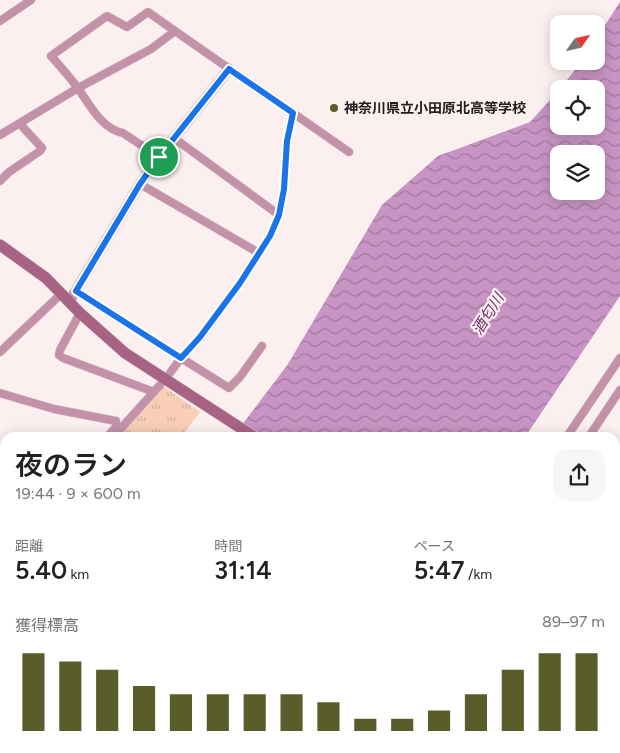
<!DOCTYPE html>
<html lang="ja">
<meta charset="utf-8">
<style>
body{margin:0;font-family:Figtree,"Noto Sans JP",sans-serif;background:#f6f6f6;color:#202124;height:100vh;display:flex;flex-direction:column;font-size:19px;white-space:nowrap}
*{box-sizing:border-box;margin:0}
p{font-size:16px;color:#757577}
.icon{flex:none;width:28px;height:28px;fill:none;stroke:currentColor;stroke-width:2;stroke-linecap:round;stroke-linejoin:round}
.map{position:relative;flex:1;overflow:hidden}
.details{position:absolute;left:0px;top:432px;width:620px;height:321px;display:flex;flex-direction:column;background:#fff;border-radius:15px 15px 0 0;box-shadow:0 2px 12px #0003}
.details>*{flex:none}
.needle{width:32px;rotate:56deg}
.buttons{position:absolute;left:550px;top:15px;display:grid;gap:10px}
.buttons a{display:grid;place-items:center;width:55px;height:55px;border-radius:10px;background:#fff;box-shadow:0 2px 12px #0003;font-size:25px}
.pin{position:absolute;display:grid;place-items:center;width:42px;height:42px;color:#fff;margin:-21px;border:2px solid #fff;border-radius:50%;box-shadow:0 1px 5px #0007}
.round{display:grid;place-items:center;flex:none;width:52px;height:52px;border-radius:15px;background:#f6f6f6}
.summary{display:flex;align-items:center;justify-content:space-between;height:85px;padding:0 15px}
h1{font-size:28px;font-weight:600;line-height:38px}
.stats{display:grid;grid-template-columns:repeat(3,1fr);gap:8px;height:85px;padding:5px 15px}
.stats div{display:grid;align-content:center}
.stats b{font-size:25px;font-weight:600}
.stats small{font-size:14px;font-weight:400}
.stats p{font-size:14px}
.chart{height:140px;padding:10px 15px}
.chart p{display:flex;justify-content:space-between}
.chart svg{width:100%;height:90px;margin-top:5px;stroke:#5a5d2a;stroke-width:6}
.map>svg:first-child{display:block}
.grass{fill:url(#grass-tufts)}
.water{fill:url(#water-waves);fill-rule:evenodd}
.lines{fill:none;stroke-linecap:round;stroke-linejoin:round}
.minor-casing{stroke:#dacdce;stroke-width:9}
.tertiary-casing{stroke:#dacdce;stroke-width:11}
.secondary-casing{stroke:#dacdce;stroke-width:12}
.minor{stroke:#c392a8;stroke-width:8}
.tertiary{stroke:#c392a8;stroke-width:10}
.secondary{stroke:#a86284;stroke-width:11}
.route-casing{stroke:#fff;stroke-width:10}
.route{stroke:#1a73e8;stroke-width:6}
.poi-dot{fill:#5a5d2a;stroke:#fceff0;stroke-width:2}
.labels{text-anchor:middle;stroke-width:4.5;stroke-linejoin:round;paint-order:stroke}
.poi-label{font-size:14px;font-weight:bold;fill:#251a1b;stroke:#fceff0;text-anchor:start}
.water-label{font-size:15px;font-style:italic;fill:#6a2c66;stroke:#fceff0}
</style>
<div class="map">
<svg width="620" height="753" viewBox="0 0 620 753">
<defs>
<pattern id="grass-tufts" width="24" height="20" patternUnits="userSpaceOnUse" patternTransform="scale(1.25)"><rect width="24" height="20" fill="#f8ceb7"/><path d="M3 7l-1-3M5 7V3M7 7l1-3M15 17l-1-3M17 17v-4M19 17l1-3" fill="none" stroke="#d4b09d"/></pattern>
<pattern id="water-waves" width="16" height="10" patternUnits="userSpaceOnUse" patternTransform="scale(1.25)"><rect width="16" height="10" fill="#c794c3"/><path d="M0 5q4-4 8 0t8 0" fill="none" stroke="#a1789e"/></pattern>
</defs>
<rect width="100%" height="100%" fill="#fceff0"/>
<path class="grass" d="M163 386 200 412 181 437 118 438Z"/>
<path class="water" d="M620 2V296L525 437 232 438 288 364 382 205 438 156 530 122 559 90V126H596V89H560L582 61H596V39ZM559 154H596V191H559Z
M80 749H334L332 753H76Z"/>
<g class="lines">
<defs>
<path id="minor" d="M0 21 31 0
M293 113 349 152
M0 135 78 88 151 49 175 31 293 113 287 141 284 189 279 215 270 236 240 283 201 337 181 358 76 291
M174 138 279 215
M159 157 123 133C101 129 89 103 77 87 69 76 60 66 51 56L107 16 127 27 148 12 175 31
M0 181 9 172 40 151 42 148 20 124
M140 184 259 253
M80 313 60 350 59 355 63 358 154 392
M0 352 61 294
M170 373 181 358 229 388 240 377 262 346
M0 393 54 409 116 421V427L106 438
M115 435 160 385
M566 438 620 358
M588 438 620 390
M0 451 5 449
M615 479 620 483
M0 508 5 512
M0 554 5 549
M615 582 620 591
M380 753 382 749"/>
<path id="tertiary" d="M69 302 140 184 159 157 229 69"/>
<path id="secondary" d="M0 245 46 278 80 313 125 353 256 438
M615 662 620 665"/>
</defs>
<use href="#minor" class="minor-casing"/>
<use href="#tertiary" class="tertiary-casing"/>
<use href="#secondary" class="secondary-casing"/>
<use href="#minor" class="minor"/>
<use href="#tertiary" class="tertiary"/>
<use href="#secondary" class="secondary"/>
</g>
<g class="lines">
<defs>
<path id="route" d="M229 69 293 113 287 141 284 189 279 215 270 236 240 283 200 337 181 358 76 291 140 184 159 157Z"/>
</defs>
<use href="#route" class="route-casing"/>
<use href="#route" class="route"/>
</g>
<circle class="poi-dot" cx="334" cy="108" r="5"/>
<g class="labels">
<g class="poi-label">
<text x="344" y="113">神奈川県立小田原北高等学校</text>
</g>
<g class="water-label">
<text transform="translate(488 314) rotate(-58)" y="5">酒匂川</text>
</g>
</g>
</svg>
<div class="buttons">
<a><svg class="needle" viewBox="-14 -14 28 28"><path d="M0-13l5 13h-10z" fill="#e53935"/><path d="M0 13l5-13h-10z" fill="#757577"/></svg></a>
<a><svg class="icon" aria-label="locate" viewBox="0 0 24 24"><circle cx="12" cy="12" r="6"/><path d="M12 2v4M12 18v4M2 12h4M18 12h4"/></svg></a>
<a><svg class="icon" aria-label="layers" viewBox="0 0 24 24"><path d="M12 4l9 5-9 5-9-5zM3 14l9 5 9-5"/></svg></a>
</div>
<div class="pin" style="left:159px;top:157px;background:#1e9e55"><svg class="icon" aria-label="arrive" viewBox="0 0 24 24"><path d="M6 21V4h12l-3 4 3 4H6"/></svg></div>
<section class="details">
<div class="summary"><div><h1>夜のラン</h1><p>19:44 · 9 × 600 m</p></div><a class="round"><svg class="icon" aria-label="share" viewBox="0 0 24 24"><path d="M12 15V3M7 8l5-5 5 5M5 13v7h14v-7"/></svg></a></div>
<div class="stats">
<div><p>距離</p><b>5.40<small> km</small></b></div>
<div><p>時間</p><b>31:14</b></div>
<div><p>ペース</p><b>5:47<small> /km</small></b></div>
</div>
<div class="chart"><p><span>獲得標高</span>89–97 m</p>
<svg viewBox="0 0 160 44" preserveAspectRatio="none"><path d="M5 44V6M15 44V10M25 44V14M35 44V22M45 44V26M55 44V26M65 44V26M75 44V26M85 44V30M95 44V38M105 44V38M115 44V34M125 44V26M135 44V14M145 44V6M155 44V6"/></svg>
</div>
</section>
</div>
